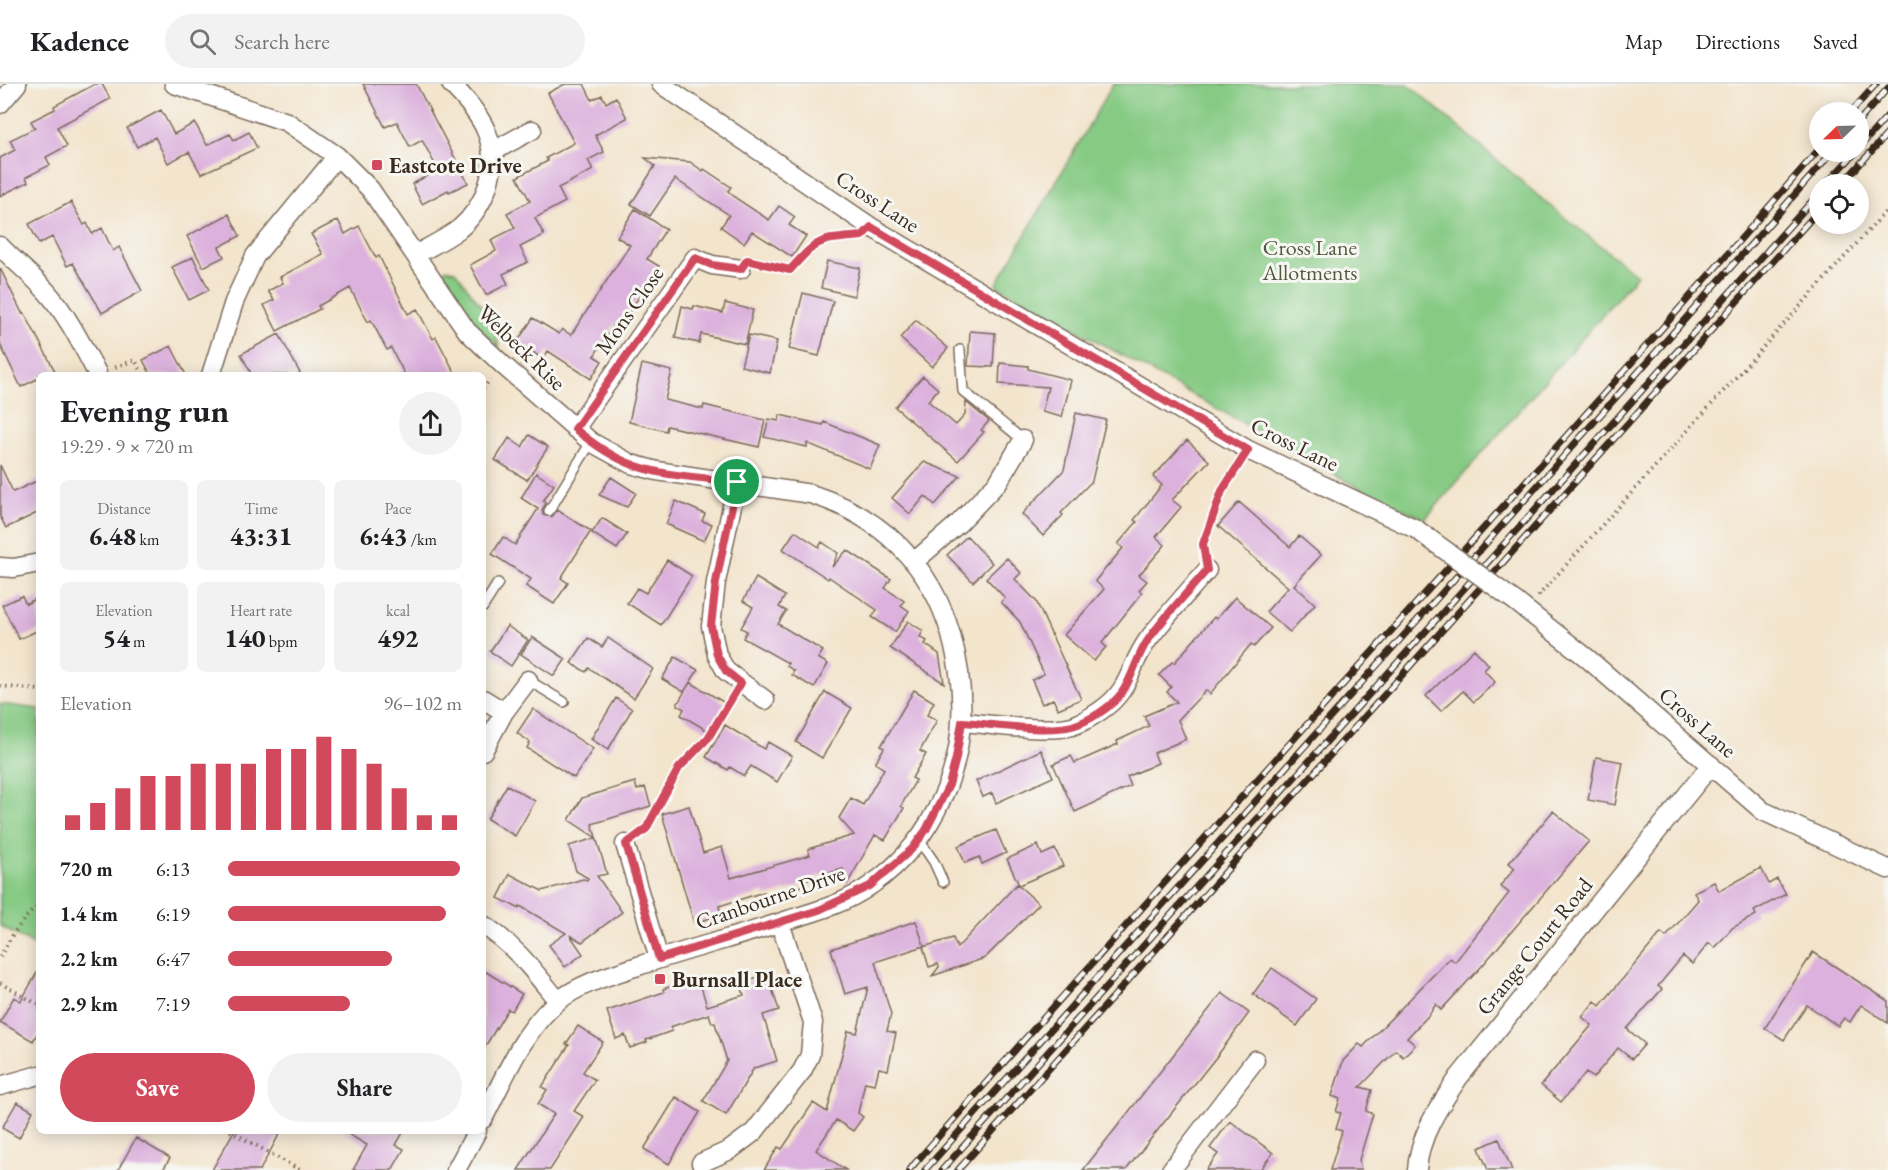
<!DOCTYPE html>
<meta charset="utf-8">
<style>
body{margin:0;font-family:"EB Garamond",serif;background:#f2f2f2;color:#202124;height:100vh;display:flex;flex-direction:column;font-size:22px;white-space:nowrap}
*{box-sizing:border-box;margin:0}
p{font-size:20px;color:#757577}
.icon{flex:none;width:33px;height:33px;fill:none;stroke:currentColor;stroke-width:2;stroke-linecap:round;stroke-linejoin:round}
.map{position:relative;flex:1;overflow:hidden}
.details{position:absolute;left:36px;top:288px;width:450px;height:762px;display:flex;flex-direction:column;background:#fff;border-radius:9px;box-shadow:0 3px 15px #0003}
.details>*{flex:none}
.needle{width:39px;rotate:247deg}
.buttons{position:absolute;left:1809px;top:18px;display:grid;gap:12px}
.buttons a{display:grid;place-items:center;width:60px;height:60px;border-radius:50%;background:#fff;box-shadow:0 3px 15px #0003;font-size:30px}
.pin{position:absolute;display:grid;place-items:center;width:51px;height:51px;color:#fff;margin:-26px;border:3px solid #fff;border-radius:50%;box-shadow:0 2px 6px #0007}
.round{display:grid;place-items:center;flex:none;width:63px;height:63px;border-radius:32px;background:#f2f2f2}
.overview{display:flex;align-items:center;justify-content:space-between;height:102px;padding:0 24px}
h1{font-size:33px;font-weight:700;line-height:45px}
.metrics{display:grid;grid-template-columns:repeat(3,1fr);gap:9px;height:102px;padding:6px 24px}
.metrics div{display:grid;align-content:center;border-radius:9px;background:#f2f2f2;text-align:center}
.metrics b{font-size:26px;font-weight:700}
.metrics small{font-size:16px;font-weight:400}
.metrics p{font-size:16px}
.chart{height:168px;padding:12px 24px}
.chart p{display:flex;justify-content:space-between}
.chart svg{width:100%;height:108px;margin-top:6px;stroke:#d1495b;stroke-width:6}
.action{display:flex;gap:12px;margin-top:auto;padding:12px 24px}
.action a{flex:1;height:69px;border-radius:36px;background:#d1495b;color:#fff;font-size:24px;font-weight:700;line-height:69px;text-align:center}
.action a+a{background:#f2f2f2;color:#202124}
ul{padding:0 24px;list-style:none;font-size:20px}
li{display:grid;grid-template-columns:96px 72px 1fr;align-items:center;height:45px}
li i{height:15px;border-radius:8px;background:#d1495b}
header{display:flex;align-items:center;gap:36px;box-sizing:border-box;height:84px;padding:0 30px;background:#fff;border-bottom:2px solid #e0e0e0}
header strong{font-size:28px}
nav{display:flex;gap:33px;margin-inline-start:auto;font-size:21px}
.search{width:420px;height:54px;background:#f2f2f2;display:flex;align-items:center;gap:15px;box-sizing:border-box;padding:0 21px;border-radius:33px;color:#757577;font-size:22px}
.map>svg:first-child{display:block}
.green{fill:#86ca84;stroke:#607a51;stroke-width:1.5}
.building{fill:#dcb1dd}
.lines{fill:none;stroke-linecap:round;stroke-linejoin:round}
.service-casing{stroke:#7b6b5b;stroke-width:12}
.minor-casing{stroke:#7b6b5b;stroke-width:21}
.path{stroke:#7b6b5b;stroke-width:4;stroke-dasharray:1.5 4.5;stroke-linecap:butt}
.service{stroke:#fff;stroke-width:9}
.minor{stroke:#fff;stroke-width:18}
.rail-casing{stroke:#3b2a1e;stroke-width:7}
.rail{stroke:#f6f6f2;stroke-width:4.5;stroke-dasharray:14;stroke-linecap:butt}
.minor-bridge-casing{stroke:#7b6b5b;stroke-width:21;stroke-linecap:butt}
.minor-bridge{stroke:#fff;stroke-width:18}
.route-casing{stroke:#fff;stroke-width:12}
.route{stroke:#d1495b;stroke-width:8}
.poi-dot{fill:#d1495b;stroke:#f6f6f2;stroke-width:2}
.labels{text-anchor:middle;stroke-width:6;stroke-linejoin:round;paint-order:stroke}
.poi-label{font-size:22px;font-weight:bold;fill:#3b2a1e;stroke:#f6f6f2;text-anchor:start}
.street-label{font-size:22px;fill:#3b2a1e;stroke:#f6f6f2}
.park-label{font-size:22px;fill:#525a3d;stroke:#f6f6f2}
</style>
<header>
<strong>Kadence</strong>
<div class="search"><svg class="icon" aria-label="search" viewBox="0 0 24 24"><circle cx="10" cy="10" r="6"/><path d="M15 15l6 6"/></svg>Search here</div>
<nav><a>Map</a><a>Directions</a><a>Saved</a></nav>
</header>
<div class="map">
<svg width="1888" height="1086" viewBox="0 0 1888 1086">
<rect width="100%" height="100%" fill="#f6f6f2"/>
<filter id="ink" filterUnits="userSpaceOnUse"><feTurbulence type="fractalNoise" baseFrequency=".0167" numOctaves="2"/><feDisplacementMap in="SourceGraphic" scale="12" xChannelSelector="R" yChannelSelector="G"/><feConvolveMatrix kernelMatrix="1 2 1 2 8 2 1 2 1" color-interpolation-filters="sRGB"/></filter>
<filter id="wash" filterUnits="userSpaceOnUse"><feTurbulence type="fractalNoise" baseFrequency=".008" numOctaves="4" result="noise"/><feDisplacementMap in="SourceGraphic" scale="24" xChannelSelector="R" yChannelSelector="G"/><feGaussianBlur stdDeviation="1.35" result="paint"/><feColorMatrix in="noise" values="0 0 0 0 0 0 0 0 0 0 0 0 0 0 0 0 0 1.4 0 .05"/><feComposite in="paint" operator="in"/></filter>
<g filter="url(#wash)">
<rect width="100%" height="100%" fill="#f3e4cc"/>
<path class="green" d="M1113 0H1408L1549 121 1637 191 1425 435 1372 411 996 201Z
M446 185 455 187 493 237 499 263C477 242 450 219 441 189Z
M0 620 39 625V864L0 842Z"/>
<g id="blocks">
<path class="building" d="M95 0H102L110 15 57 43 67 62 46 73 50 81 26 93 28 98 0 112V74L15 66 10 56 35 44 31 37 55 25 54 22Z
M363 0H416L468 99 449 108 448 106 422 120 412 100 438 86 422 56 410 63 397 38 385 43Z
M565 0H584L592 16 602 11 606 19 616 13 627 34 595 51 604 68 588 76 593 86 558 104 565 118 535 134 544 151 520 163 528 178 503 190 508 200 486 211 470 181 496 167 491 156 515 144 507 129 530 117 517 93 548 77 546 74 574 59 548 9Z
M161 26 174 50 195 39 207 61 230 50 234 56 249 48 257 64 201 90 189 68 168 79 155 53 137 63 127 44Z
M645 74 690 78 703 87 704 85 731 103 728 107 737 115 769 136 779 122 795 133 789 141 806 152 792 173 752 147 744 159 721 143 729 131 675 95 650 132 631 120 655 82Z
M71 118 84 141 87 139 92 150 102 144 113 167 119 163 142 207 102 229 73 179 67 182 52 153 39 160 29 140Z
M635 125 666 145 647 175 659 182 620 242 615 239 594 272 602 277 591 295 548 267 543 275 517 258 533 234 559 250 562 245 571 251 630 161 617 153Z
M229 130 240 152 219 163 224 173 203 183 187 152Z
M338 136 345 150 359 142 376 174 379 172 408 230 417 225 433 255 436 253 456 291H405L391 264 387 266 371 236 368 238 350 204 318 222 320 225 277 247 264 221 274 216 268 207 283 199 280 193 323 170 311 150Z
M193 173 209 206 189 216 172 183Z
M827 177 860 184 854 212 821 204Z
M0 184 22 229 24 228 57 291H39V294L21 303 0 260Z
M803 209 833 217 819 272 789 265Z
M725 219 753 226 745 260 701 250 699 259 675 254 682 222 693 225 694 222 723 229Z
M916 236 948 264 932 283 900 254Z
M970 247 995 249 993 283 968 282Z
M279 250 301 291H252L241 270Z
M749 251 777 257 770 289 741 282Z
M171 262 186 291H151L143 276Z
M1000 279 1028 282V285L1071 296 1062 333 1042 328 1048 303 999 300Z
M642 280 672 287 665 316 703 325 704 321 765 336 759 363 667 342 666 347 629 338Z
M923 292 938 305 928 317 956 341 965 331 966 318 989 337 981 346 984 348 958 377 895 323Z
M1076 329 1106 336 1092 397 1061 429 1063 431 1043 452 1022 430 1064 386Z
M780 331 823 341 824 338 880 361 870 385 807 359V363L764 353 769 335 779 337Z
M529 351 548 363 527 396 495 376 509 354 522 363Z
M1187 356 1209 377 1172 416 1181 423 1156 453 1165 461 1139 491 1147 497 1139 506 1142 509 1102 559 1106 563 1094 577 1064 551 1104 505 1095 497 1123 464 1118 460 1137 438 1134 436 1162 401 1153 393Z
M924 378 960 392 935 421 925 412 910 430 892 414Z
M0 381 13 408 39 396V428L6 444 0 432Z
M536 389 554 401 543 417 546 419 542 426 543 431 552 433 557 426 591 447 561 494 568 499 554 520 526 502 531 495 492 470 503 453 515 461 538 425 521 414Z
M611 393 636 409 627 423 599 411Z
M676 417 705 430 702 437 712 440 704 457 666 440Z
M1239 418 1290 463 1299 452 1321 471 1294 501 1315 520 1290 548 1266 528 1288 503 1218 442Z
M602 434 627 450 617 465 592 449Z
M795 447 819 463 822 458 838 469 832 483 847 466 891 495 885 504 904 517 901 521 909 527 895 548 872 533 877 526 829 493 828 495 783 465Z
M967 452 992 479 973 498 947 471Z
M1007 474 1021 489 1015 495 1036 517 1081 615 1058 625 1053 615 1042 620 1032 596 1044 590 1020 538 1001 518 1005 514 986 494Z
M667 476 692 492 661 541 627 519 637 504 646 509Z
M756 494 785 512 779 523 786 527 778 540 823 567 818 574 828 580 814 604 792 591 794 587 787 582 788 579 743 554 747 547 741 544 753 523 743 517Z
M22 512 26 520 39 513V546L19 555 2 521Z
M1235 513 1271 544 1254 563 1251 560 1210 610 1206 606 1178 636 1186 655 1154 669 1158 679 1127 693 1131 702 1075 728 1053 680 1071 672 1075 679 1118 660 1117 657 1149 642 1144 632 1177 618 1167 608 1171 603 1159 591 1172 578 1174 579 1214 533 1216 535Z
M908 537 923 547 920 553 927 557 925 560 939 570 944 599 890 564Z
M507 542 528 556 511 582 490 567Z
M532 553 566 575 554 592 521 570Z
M588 554 602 563 608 554 653 585 634 614 589 584 586 588 571 579Z
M1474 565 1489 581 1484 586 1495 598 1474 618 1463 607 1441 627 1426 612Z
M675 573 698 586 684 608 662 595Z
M690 598 725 619 708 647 681 631 684 625 677 621Z
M914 606 934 618 927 631 937 636 920 667 926 670 912 694 916 696 901 722 904 724 885 756 875 751 847 800 843 785 801 797 802 802 766 813 764 808 719 822 721 831 694 839 662 730 689 722 703 769 722 763 731 794 810 771 808 765 854 751 839 734 851 714 863 721 884 685 875 679 884 664 881 662Z
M825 608 852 624 822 674 796 658Z
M616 614 632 625 608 666 591 655Z
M533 625 593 665 574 694 527 664 530 658 517 649Z
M725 641 764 665 768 658 792 672 777 698 751 682 744 692 730 683 728 686 706 673Z
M1041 666 1053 693 996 719 992 709 983 713 976 697Z
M1596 673 1623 678 1615 721 1588 716Z
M635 698 637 706 645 703 651 722 592 740 607 790 597 792 622 828 582 858 570 851 583 870 565 883 549 861 566 849 520 822 518 824 498 814 510 790 542 807 583 795 587 796 588 794 576 787 569 762 596 754 569 736 582 714Z
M507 701 535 717 515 752 487 735Z
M1553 727 1589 757 1482 882 1441 926 1436 920 1429 931 1407 954 1415 961 1403 973 1396 966 1360 1003 1372 1006 1366 1027 1373 1030 1359 1076 1361 1086H1330L1342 1047 1336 1045 1341 1029 1336 1028 1340 1015 1332 1012 1343 977 1359 960 1363 963 1450 874 1455 878 1509 809 1500 802 1515 784 1509 779Z
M996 746 1006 769 982 780 979 773 965 779 958 762Z
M1038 761 1042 771 1055 765 1063 782 1019 801 1007 775Z
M1761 784 1769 800 1777 795 1786 810 1754 827 1756 831 1732 844 1715 864 1709 859 1692 880 1683 872 1658 902 1662 905 1627 945 1645 960 1632 975 1618 964 1593 994 1586 988 1561 1018 1541 1001 1592 941 1582 933 1595 917 1600 922 1661 849 1666 853 1698 816 1694 808 1714 798 1719 807Z
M1017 800 1039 820 985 874 932 892 939 883 938 880 929 883 923 863 953 854 957 864Z
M916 837 924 862 875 878 891 930 887 947 896 949 888 986 879 984 875 1000 865 998 858 1029 863 1033 853 1047 836 1036 816 1066 846 1086H764L778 1063 782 1065 813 1019 827 1028 848 947 857 949 868 903 845 910 831 865Z
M1813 868 1888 917V939L1861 921 1850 938 1844 934 1838 942 1807 921 1784 956 1765 944Z
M1272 884 1316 915 1297 942 1253 910Z
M39 885V947L33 957 0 938 14 913 21 917Z
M483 886 522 910 512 927 508 925 483 966Z
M767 890 779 926 763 931 777 977 754 984 726 1031 703 1017 727 977 715 939H712L709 930 670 943 672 947 646 956 647 958 630 964 625 951 616 955 607 927 664 908 663 905 698 893 707 922 744 911 740 899Z
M1222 909 1249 929 1217 972 1126 1086H1083Z
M578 942 603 958 583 988 595 996 574 1027 584 1033 550 1086H518L554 1030 538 1020 547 1006 542 1003 569 961 566 960Z
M676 1013 700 1028 669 1080 644 1065Z
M17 1018 33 1027 19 1054 2 1044Z
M1230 1037 1273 1069 1260 1086H1206L1218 1070 1210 1064Z
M234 1047H281L260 1086H212Z
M343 1047H404L396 1061 404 1065 392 1086H353L367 1061Z
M136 1054 170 1074 163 1086H118Z
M1499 1055 1512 1086H1488L1479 1064Z"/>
</g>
</g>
<g filter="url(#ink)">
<use href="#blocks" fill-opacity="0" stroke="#7b6b5b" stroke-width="1.5"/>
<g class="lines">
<defs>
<path id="service" d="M960 266 963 307 1023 356
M549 427 591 358
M483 523 498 499
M528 596 564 618
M919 756 934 778 943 798"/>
<path id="minor" d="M174 0 287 38 337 72 370 105 467 247 504 282 591 358 631 380 657 387 811 410C880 432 931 480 951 551 966 603 966 663 943 712 927 749 904 778 871 801 848 818 818 827 791 835 740 852 688 865 638 882 611 891 581 899 558 917 522 947 504 995 483 1035
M661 0 871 143 1248 366 1416 445
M0 20 17 0
M492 68 532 46
M0 162C15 178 33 192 47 208 68 232 82 261 97 289
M415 171C429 163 446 155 459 145 486 122 500 83 487 49 480 31 465 14 451 0
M211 291 234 218 255 172 337 72
M575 345 695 174 712 181 741 185
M737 398 716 498 711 542 717 571 726 587 765 616
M915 477 959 439 998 398 1023 356
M0 483 14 484 39 479
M1515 517 1587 574 1763 727 1888 785
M483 615 504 628
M962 638C991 640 1045 649 1072 642 1082 639 1091 633 1100 627 1133 605 1128 581 1150 553 1168 530 1188 508 1207 486
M483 667 504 628 528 596
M625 760 659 875
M483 841C515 861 535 889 558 917
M0 1002 39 991
M701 1079 730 1066 754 1048 802 987 810 971 813 938 780 839
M456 1086 477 1047
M1171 1086 1255 976
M1417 1086C1419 1051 1440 1021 1459 993L1711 681"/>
</defs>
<use href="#service" class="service-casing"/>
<use href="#minor" class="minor-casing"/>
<path class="path" d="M760 179 790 186C814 159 813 156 850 153
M115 283 135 276 143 291
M483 305 490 295
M1204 468 1203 460 1223 407 1238 381
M1540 512 1539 511 1888 125
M0 602 39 606
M640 749 646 745 679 684 708 654 731 616
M0 873C11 853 20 836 39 822
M0 899 39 921
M230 1047 300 1086"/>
<use href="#service" class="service"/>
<use href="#minor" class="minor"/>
<defs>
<path id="rail" d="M1851 28 1876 0
M1858 38 1888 4
M1858 65 1888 31
M1826 100 1856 68
M1842 100 1888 49
M909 1086C1210 743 1521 409 1820 64
M925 1086C1228 747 1533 410 1832 68
M942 1086 1820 108
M958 1086 1820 125"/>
</defs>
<use href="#rail" class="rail-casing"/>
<use href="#rail" class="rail"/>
<defs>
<path id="minor-bridge" d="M1416 445 1515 517"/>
</defs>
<use href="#minor-bridge" class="minor-bridge-casing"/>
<use href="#minor-bridge" class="minor-bridge"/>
</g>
</g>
<g class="lines" filter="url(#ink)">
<defs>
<path id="route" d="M871 143 1248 366 1222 407 1203 460 1207 486C1187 509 1165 532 1148 556 1136 573 1133 594 1121 610 1110 624 1089 637 1072 642 1045 649 991 640 962 638L956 674 949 701 926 746 912 765 870 802 819 826 659 875 626 760 646 745 679 684 708 654 741 599 726 587 717 571 711 542 716 498 737 398C702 393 663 393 631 380 610 372 592 359 575 345L695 174 712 181 741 185 747 176 790 186C820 153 818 156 862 152Z"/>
</defs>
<use href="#route" class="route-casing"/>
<use href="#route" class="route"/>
</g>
<g class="poi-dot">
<rect x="371" y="75" width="12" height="12" rx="3"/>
<rect x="654" y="889" width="12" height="12" rx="3"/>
</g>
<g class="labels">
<g class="poi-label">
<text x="389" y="89">Eastcote Drive</text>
<text x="672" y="903">Burnsall Place</text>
</g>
<g class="street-label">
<text transform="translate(878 117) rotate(33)" y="8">Cross Lane</text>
<text transform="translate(629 226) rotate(-55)" y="8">Mons Close</text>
<text transform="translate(522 263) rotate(44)" y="8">Welbeck Rise</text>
<text transform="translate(1295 360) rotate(26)" y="8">Cross Lane</text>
<text transform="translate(1698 638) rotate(41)" y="8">Cross Lane</text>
<text transform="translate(770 813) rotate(-19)" y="8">Cranbourne Drive</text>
<text transform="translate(1534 862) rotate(-51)" y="8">Grange Court Road</text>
</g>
<g class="park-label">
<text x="1310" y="171">Cross Lane<tspan x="1310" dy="25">Allotments</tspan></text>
</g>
</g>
</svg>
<div class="buttons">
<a><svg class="needle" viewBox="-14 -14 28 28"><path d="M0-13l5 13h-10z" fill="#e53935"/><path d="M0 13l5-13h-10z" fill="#757577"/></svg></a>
<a><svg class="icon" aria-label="locate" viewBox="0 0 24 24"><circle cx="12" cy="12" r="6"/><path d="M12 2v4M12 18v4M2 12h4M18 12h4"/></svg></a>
</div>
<div class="pin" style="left:737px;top:398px;background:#1e9e55"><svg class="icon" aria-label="arrive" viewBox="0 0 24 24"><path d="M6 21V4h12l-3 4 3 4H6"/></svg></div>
<section class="details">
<div class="overview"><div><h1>Evening run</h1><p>19:29 · 9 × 720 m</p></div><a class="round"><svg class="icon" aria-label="share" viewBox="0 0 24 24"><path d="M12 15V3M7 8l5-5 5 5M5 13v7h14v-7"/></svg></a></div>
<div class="metrics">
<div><p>Distance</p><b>6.48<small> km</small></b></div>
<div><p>Time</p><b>43:31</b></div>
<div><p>Pace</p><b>6:43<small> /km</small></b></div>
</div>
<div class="metrics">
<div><p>Elevation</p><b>54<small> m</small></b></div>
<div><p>Heart rate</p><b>140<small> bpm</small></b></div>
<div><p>kcal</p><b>492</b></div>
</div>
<div class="chart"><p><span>Elevation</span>96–102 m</p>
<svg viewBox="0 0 160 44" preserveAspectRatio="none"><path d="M5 44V38M15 44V33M25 44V27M35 44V22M45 44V22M55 44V17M65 44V17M75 44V17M85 44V11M95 44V11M105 44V6M115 44V11M125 44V17M135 44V27M145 44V38M155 44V38"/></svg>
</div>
<ul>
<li><b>720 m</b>6:13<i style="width:99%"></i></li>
<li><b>1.4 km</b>6:19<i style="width:93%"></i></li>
<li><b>2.2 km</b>6:47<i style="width:70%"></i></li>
<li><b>2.9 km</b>7:19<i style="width:52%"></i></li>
</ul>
<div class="action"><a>Save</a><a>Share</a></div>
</section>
</div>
